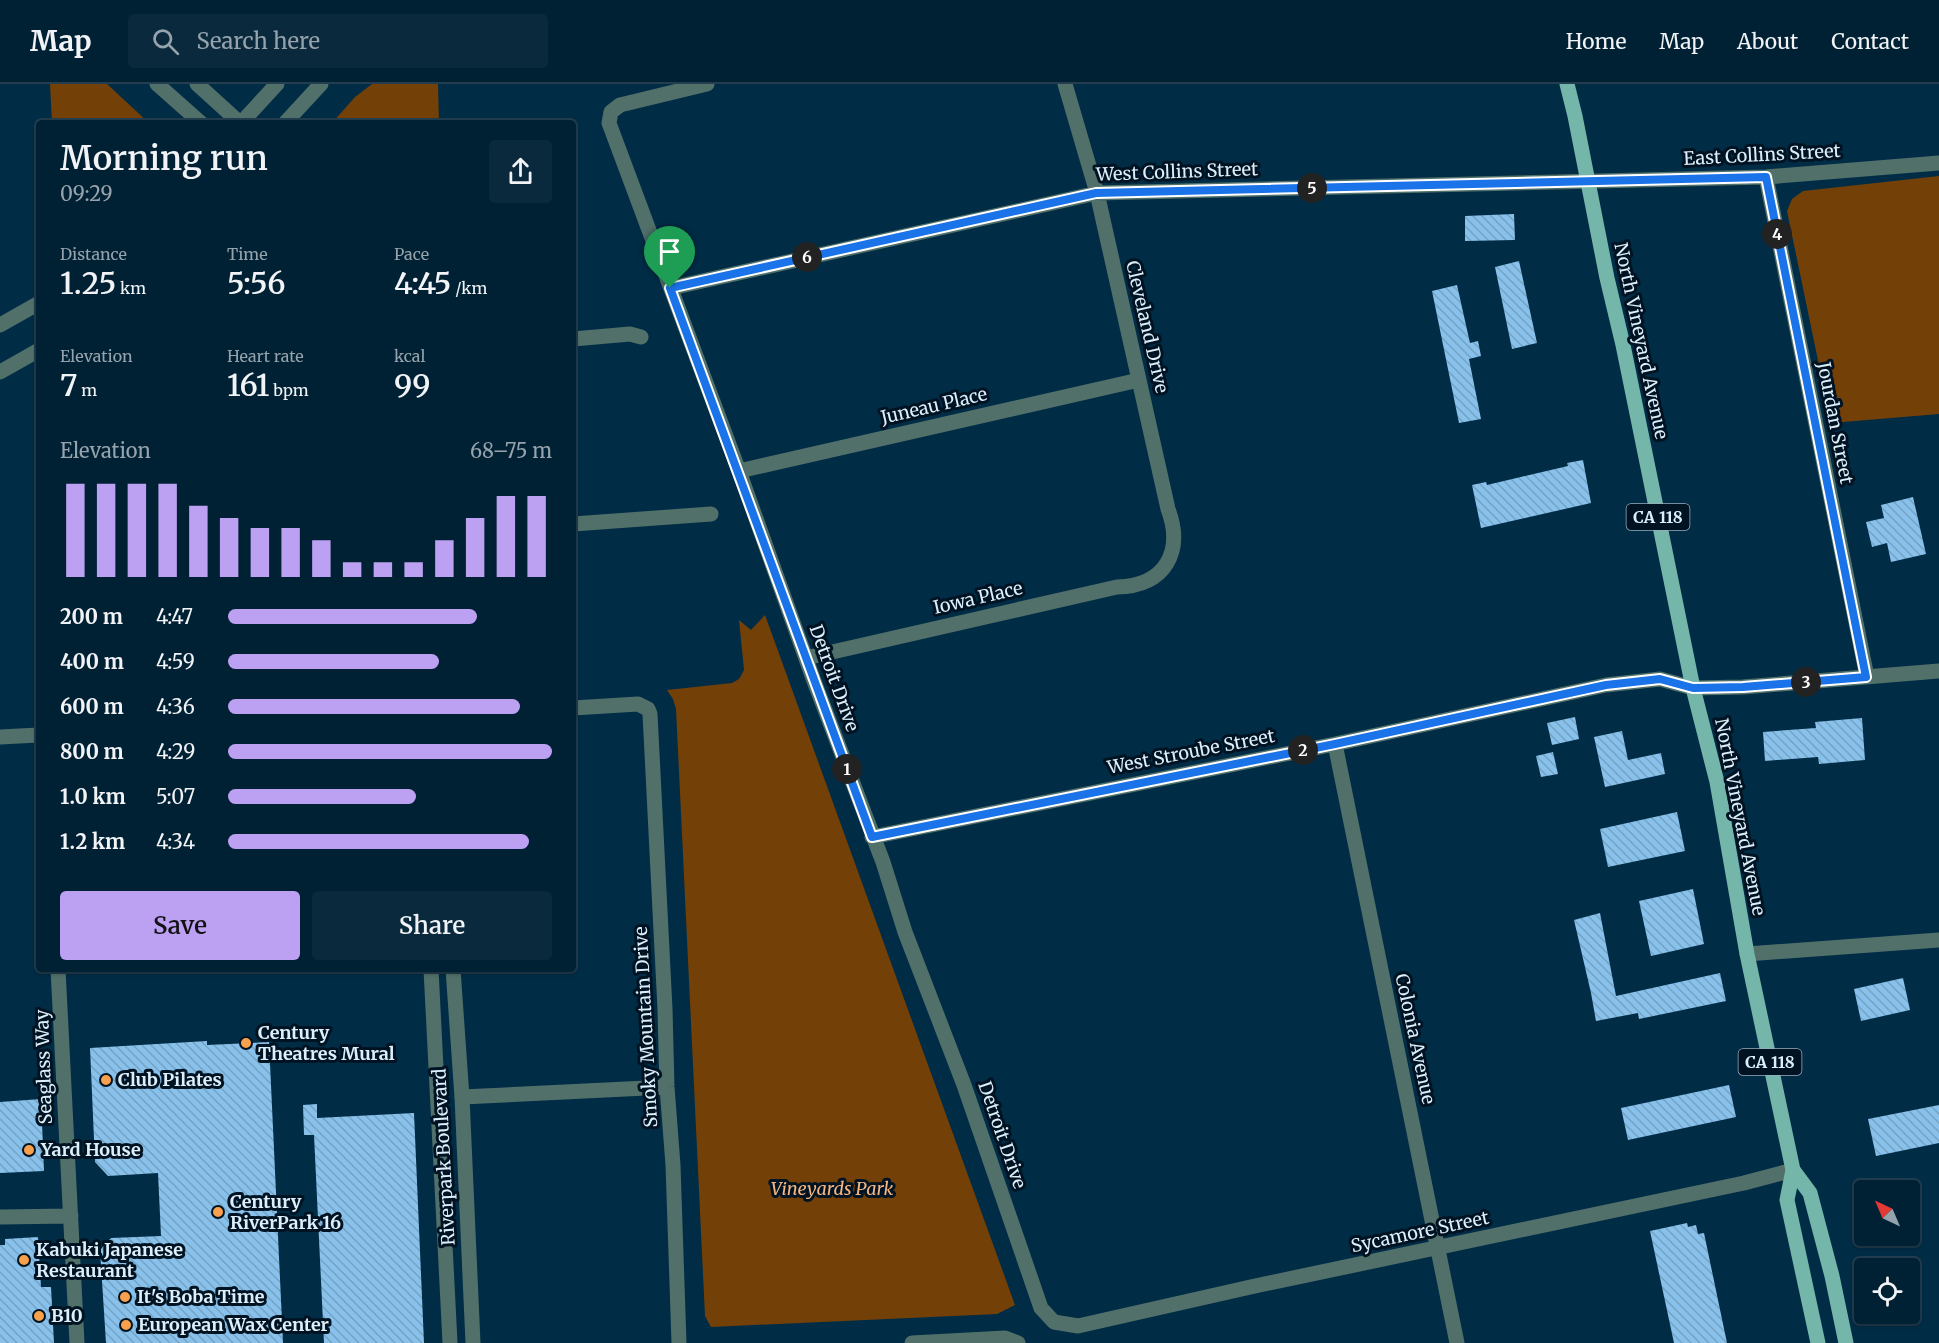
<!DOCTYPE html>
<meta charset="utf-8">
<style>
body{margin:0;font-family:Merriweather,serif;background:#0a293c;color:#f1f3f6;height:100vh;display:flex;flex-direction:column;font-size:22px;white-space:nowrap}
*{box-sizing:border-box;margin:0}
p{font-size:20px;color:#95a3ac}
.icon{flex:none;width:33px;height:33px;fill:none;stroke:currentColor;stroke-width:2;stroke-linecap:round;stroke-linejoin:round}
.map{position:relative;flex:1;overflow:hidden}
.panel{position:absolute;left:36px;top:36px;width:540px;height:852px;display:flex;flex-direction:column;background:#002134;border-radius:6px;box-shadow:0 2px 4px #0004,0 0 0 2px #223e4f}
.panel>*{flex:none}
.needle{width:39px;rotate:316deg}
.buttons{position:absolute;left:1854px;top:1096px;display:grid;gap:12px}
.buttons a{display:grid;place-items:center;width:66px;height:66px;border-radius:6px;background:#002134;box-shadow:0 2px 4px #0004,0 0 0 2px #223e4f;font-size:30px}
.pin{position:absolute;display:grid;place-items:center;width:51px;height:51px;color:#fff;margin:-62px -26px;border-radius:50% 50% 50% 0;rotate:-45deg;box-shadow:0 0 6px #0007}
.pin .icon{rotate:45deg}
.km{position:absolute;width:30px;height:30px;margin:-15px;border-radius:50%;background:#222;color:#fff;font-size:16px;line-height:30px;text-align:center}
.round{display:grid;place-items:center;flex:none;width:63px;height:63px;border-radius:6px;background:#0a293c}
.head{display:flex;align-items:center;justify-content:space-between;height:102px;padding:0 24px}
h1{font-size:33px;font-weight:600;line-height:45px}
.metrics{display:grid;grid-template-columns:repeat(3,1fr);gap:9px;height:102px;padding:6px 24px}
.metrics div{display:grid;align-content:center}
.metrics b{font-size:30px;font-weight:600}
.metrics small{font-size:16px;font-weight:400}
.metrics p{font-size:16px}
.chart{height:168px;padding:12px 24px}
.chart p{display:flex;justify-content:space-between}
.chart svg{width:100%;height:108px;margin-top:6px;stroke:#bca0f2;stroke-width:6}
.action{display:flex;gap:12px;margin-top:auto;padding:12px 24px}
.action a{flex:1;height:69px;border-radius:6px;background:#bca0f2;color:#111;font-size:24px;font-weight:600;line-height:69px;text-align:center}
.action a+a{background:#0a293c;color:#f1f3f6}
ul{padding:0 24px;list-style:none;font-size:20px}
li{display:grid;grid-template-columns:96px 72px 1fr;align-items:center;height:45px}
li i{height:15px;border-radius:8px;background:#bca0f2}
header{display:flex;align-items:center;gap:36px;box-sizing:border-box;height:84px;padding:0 30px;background:#002134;border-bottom:2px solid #223e4f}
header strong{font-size:28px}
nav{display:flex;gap:33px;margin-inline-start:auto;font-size:21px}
.search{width:420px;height:54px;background:#0a293c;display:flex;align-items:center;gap:15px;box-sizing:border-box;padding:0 21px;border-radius:6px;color:#95a3ac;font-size:22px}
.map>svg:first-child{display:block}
.green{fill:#734007}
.building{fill:url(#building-back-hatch)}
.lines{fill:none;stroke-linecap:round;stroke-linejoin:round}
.minor{stroke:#51706a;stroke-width:15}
.tertiary{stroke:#51706a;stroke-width:15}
.primary{stroke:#74b7aa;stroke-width:15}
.route-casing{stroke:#fff;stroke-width:12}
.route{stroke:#1a73e8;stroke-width:8}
.poi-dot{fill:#f9a04d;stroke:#001322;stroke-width:2}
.labels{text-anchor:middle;stroke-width:6;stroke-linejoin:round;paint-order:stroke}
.shield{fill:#001322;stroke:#9badbb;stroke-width:1.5}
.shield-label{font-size:16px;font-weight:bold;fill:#deeffc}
.street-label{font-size:18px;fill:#deeffc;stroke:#001322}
.poi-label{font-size:18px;font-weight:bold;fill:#deeffc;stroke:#001322;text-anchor:start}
.park-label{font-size:18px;font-style:italic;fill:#f7b781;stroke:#001322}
</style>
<header>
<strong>Map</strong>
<div class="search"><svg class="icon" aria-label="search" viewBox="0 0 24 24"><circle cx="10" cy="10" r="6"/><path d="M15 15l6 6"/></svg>Search here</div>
<nav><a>Home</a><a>Map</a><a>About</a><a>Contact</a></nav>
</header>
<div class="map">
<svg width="1939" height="1259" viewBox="0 0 1939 1259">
<defs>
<pattern id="building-back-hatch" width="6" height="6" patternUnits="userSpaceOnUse" patternTransform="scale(1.5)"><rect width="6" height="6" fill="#88c1eb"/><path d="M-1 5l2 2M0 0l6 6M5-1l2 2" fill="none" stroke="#77a3c3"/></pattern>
</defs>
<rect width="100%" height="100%" fill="#002c46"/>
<path class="green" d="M50 0H107L149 39H52Z
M372 0H438L439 39H332L355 13Z
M1939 92V330L1831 339 1787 127 1792 115 1803 107Z
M765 531 1015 1221 997 1230 711 1243 705 1232 676 625 673 615 667 606 732 599 739 595 744 586 739 536 751 546Z"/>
<path class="building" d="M1514 130 1515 156 1465 157V132Z
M1519 177 1537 259 1512 265 1495 183Z
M1457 201 1470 259 1478 257 1481 272 1469 275 1481 335 1459 339 1432 207Z
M1583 376 1591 419 1481 444 1472 401 1486 398 1487 401 1568 382 1567 379Z
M1913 413 1926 470 1891 478 1887 459 1872 463 1866 438 1884 434 1881 421Z
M1575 633 1579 655 1552 661 1547 639Z
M1862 634 1865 676 1819 680 1818 673 1765 677 1763 648 1816 644 1815 638Z
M1622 647 1628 676 1661 669 1665 690 1605 703 1594 653Z
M1553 668 1558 690 1541 693 1536 672Z
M1677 728 1685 767 1608 783 1600 745Z
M1693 805 1704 860 1651 872 1639 817Z
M1600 829 1616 912 1720 889 1726 917 1639 935 1638 929 1596 937 1591 909 1574 836Z
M1903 894 1910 926 1861 937 1854 905Z
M207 957V961L269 958 283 1259H106L100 1166 111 1154 161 1152 158 1089 108 1092 95 1078 90 964Z
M1729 1001 1736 1033 1628 1056 1621 1024Z
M41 1015 44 1087 0 1089V1018Z
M317 1020V1034L414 1029 424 1259H324L314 1051H304L303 1021Z
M1939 1021V1059L1876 1072 1868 1035Z
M1687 1139 1688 1143 1696 1141 1698 1150 1704 1149 1727 1259H1674L1650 1147Z
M38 1153 41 1203H51L54 1259H0V1161H5V1155Z"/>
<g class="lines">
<path class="minor" d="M157 0 201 39
M197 0 240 39
M707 0 620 21 611 28 609 39 739 387 814 597 883 778 905 848 964 1001 1041 1224 1054 1238 1078 1242 1255 1202 1744 1099 1793 1086
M1766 93 1867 593
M671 204 1097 109 1766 93 1939 79
M573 255 630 250 641 253
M739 387 1139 296
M573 440 711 430
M806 574 1117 503C1165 502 1184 468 1168 425L1097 109 1065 0
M573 624 638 620 648 625 650 630 665 925 667 1003 673 1081 679 1259
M0 653 39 651
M1335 660 1457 1259
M872 753 1335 660 1606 601 1660 595 1693 604 1743 603 1939 587
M1747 870 1939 856
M58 885 77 1259
M462 1013 667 1003
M0 1133 71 1132
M912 1259 1005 1254 1018 1259"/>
<path class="tertiary" d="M241 39 277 0
M285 39 321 0
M0 241 39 219
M0 288 39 266
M431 885 450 1259
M453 885 462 1013 473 1259"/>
<path class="primary" d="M1567 0 1575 32 1607 194 1623 261 1693 604 1717 698 1747 870 1793 1086 1810 1109 1832 1192 1846 1259
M1793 1086 1787 1116 1818 1259"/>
</g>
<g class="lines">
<defs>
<path id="route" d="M1766 93 1866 593 1743 603 1693 604 1660 595 1606 601 1335 660 872 753 670 204 1096 109Z"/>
</defs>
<use href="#route" class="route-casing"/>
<use href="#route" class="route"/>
</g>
<g class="poi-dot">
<circle cx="246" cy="959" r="6"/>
<circle cx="106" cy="996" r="6"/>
<circle cx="29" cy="1066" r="6"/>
<circle cx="218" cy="1128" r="6"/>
<circle cx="24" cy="1176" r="6"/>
<circle cx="125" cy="1213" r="6"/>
<circle cx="39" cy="1232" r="6"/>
<circle cx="126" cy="1241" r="6"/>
</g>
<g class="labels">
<g class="shield">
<rect x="1626.5" y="420" width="63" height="26" rx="4.5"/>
<rect x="1738.5" y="965" width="63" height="26" rx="4.5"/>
</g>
<g class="shield-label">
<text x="1658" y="439">CA 118</text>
<text x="1770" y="984">CA 118</text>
</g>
<g class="street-label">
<text transform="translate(1762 71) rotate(-3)" y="6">East Collins Street</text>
<text transform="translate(1177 88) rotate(-2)" y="6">West Collins Street</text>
<text transform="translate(1147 243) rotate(77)" y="6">Cleveland Drive</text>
<text transform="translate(1641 257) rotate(78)" y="6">North Vineyard Avenue</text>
<text transform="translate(934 322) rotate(-13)" y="6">Juneau Place</text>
<text transform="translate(1835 339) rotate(79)" y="6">Jourdan Street</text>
<text transform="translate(978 514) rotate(-13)" y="6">Iowa Place</text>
<text transform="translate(834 594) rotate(70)" y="6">Detroit Drive</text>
<text transform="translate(1191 668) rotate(-11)" y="6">West Stroube Street</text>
<text transform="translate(1740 733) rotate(79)" y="6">North Vineyard Avenue</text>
<text transform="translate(646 943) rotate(-93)" y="6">Smoky Mountain Drive</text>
<text transform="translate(1415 955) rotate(78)" y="6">Colonia Avenue</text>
<text transform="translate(44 983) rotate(-92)" y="6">Seaglass Way</text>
<text transform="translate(1002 1051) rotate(71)" y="6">Detroit Drive</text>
<text transform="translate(444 1073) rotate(-93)" y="6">Riverpark Boulevard</text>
<text transform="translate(1420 1148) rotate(-12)" y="6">Sycamore Street</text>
</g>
<g class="poi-label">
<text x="258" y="955">Century<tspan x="258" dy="21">Theatres Mural</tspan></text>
<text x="118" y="1002">Club Pilates</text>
<text x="41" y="1072">Yard House</text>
<text x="230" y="1124">Century<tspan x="230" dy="21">RiverPark 16</tspan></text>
<text x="36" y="1172">Kabuki Japanese<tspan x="36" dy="21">Restaurant</tspan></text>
<text x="137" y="1219">It's Boba Time</text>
<text x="51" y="1238">B10</text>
<text x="138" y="1247">European Wax Center</text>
</g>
<g class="park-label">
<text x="832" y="1111">Vineyards Park</text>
</g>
</g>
</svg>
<div class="buttons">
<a><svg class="needle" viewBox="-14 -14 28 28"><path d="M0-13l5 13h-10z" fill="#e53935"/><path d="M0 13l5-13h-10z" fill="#95a3ac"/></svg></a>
<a><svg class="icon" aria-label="locate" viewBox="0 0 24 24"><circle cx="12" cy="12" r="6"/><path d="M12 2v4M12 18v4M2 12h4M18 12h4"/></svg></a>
</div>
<div class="pin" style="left:670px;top:204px;background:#1e9e55"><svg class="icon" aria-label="arrive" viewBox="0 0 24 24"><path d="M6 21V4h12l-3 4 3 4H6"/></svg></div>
<b class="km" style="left:847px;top:685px">1</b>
<b class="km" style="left:1303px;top:666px">2</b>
<b class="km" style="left:1806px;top:598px">3</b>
<b class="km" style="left:1777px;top:150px">4</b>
<b class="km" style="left:1312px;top:104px">5</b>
<b class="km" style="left:807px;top:173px">6</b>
<section class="panel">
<div class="head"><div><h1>Morning run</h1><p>09:29</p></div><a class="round"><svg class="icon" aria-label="share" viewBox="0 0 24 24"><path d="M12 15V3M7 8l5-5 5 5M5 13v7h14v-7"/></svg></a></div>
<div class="metrics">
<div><p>Distance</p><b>1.25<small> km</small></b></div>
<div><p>Time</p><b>5:56</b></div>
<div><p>Pace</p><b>4:45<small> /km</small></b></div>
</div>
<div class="metrics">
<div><p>Elevation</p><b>7<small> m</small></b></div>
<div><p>Heart rate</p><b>161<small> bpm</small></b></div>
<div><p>kcal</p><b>99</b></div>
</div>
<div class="chart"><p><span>Elevation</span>68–75 m</p>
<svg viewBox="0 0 160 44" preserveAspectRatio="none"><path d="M5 44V6M15 44V6M25 44V6M35 44V6M45 44V15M55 44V20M65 44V24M75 44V24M85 44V29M95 44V38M105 44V38M115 44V38M125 44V29M135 44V20M145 44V11M155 44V11"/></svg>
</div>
<ul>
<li><b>200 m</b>4:47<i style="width:77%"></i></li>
<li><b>400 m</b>4:59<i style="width:65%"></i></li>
<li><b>600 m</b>4:36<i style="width:90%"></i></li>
<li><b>800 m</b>4:29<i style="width:100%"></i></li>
<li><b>1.0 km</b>5:07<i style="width:58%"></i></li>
<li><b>1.2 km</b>4:34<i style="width:93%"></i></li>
</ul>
<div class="action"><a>Save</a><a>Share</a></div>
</section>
</div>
